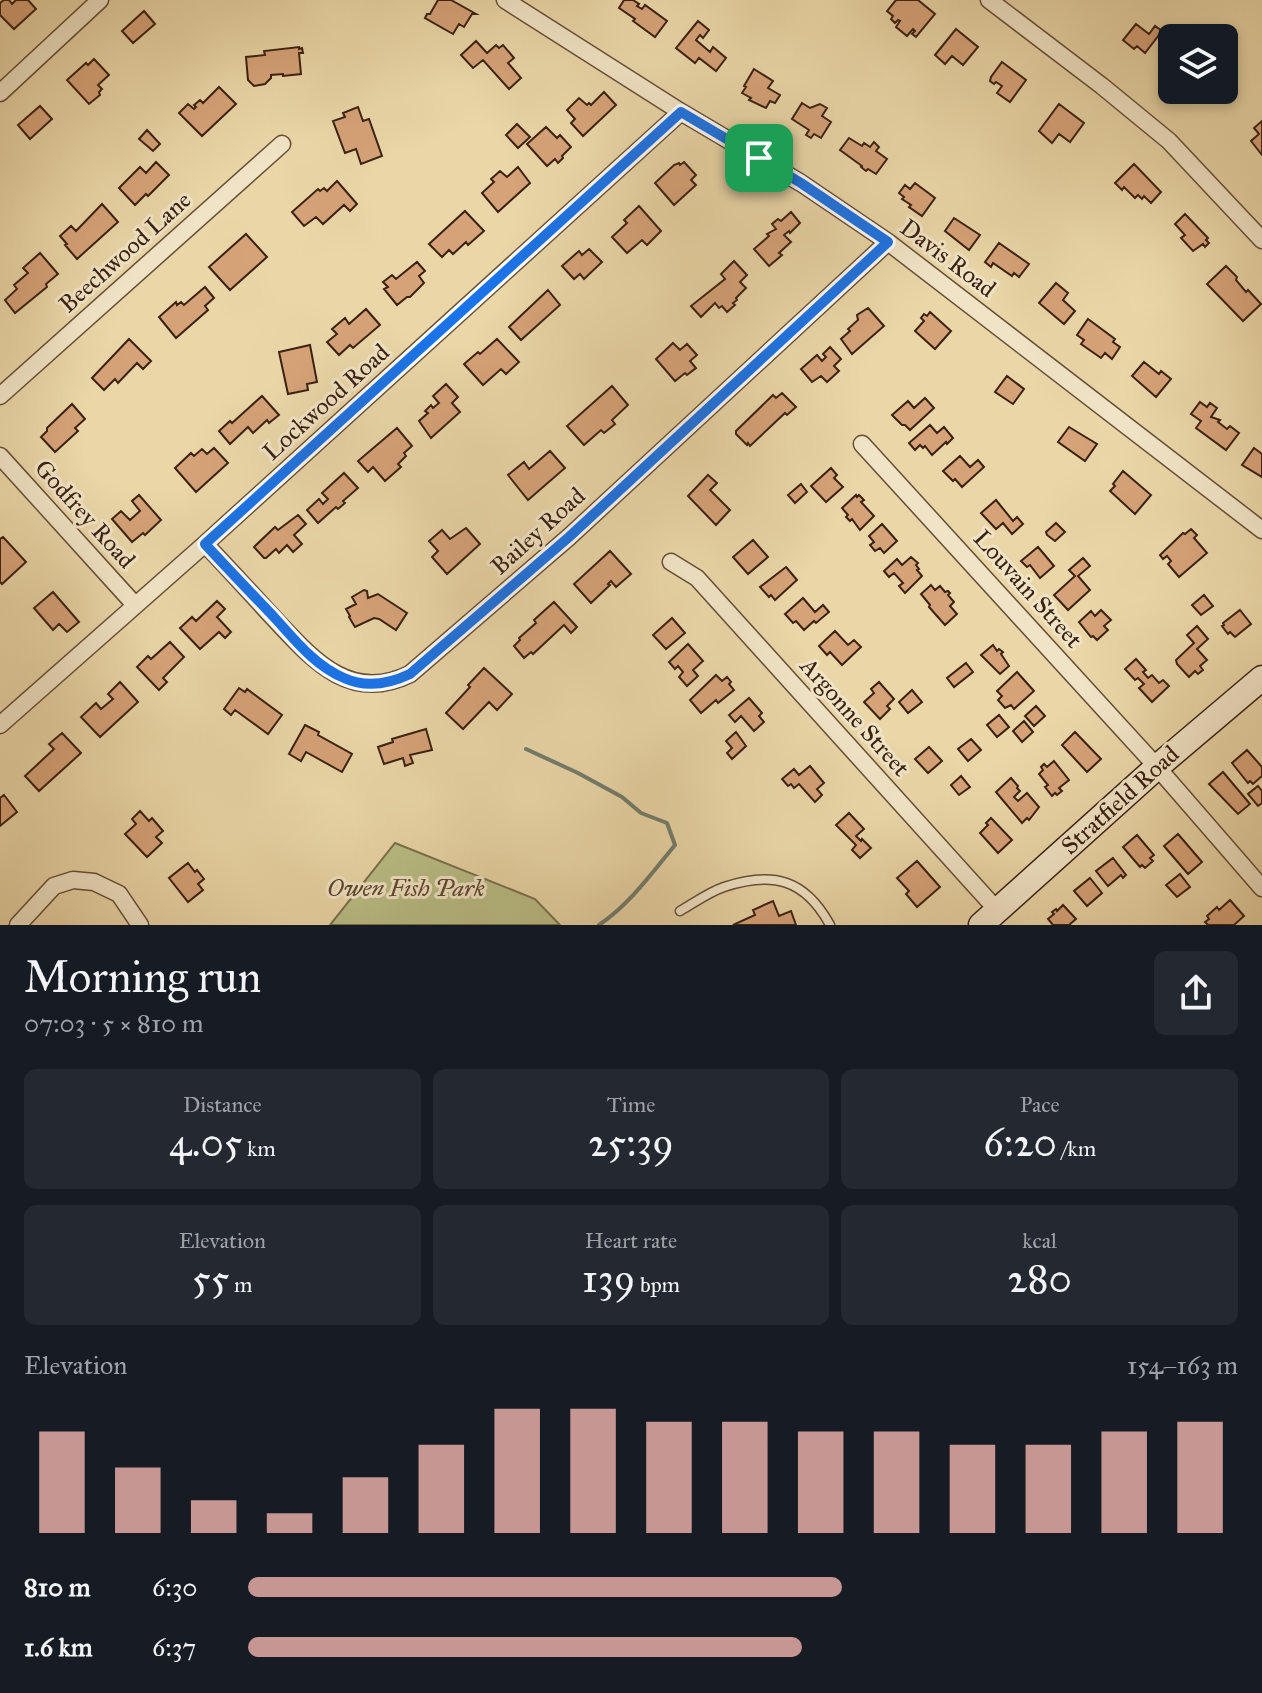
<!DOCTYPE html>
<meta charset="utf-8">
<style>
body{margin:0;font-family:"IM FELL Great Primer",serif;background:#242831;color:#f1f3f6;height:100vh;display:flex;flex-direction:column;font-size:30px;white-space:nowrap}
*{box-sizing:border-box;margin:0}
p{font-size:26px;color:#9ea1a6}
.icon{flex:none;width:44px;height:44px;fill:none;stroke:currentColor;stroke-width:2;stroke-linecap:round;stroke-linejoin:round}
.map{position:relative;height:925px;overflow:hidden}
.side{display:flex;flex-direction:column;background:#171b24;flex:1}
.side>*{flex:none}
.buttons{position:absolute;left:1158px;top:24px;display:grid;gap:16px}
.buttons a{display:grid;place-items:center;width:80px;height:80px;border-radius:12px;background:#171b24;box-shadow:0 4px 12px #0003;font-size:40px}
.pin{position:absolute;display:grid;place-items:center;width:68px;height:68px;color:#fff;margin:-34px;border-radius:16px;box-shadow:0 4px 12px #0006}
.round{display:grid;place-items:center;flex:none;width:84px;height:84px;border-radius:12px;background:#242831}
.summary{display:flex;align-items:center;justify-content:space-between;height:136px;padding:0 24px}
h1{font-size:44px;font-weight:600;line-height:60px}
.metrics{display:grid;grid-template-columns:repeat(3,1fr);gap:12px;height:136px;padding:8px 24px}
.metrics div{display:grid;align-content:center;border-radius:12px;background:#242831;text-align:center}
.metrics b{font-size:40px;font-weight:600}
.metrics small{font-size:22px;font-weight:400}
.metrics p{font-size:22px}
.chart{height:224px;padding:16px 24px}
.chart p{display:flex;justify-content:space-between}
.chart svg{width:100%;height:144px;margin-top:8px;stroke:#c59692;stroke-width:6}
ul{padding:0 24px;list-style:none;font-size:26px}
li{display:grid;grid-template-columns:128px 96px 1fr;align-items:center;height:60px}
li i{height:20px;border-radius:10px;background:#c59692}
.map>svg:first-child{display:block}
.green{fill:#b9bd85;stroke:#7a6f4c;stroke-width:2}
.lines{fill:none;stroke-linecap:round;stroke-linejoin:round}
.stream{stroke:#727c6d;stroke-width:4}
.building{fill:#d6a278;stroke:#3a2112;stroke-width:2}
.lane-casing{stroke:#664e37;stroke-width:11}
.street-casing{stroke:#664e37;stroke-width:19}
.secondary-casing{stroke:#3a2112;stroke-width:27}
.lane{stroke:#f1e4c6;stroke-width:8}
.street{stroke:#f1e4c6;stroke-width:16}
.secondary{stroke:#f1e4c6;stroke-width:24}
.route-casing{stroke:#fff;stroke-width:16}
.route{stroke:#1a73e8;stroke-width:10}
.labels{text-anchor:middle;stroke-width:6;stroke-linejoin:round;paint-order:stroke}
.street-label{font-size:24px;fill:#3a2112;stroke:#f1e4c6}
.park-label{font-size:24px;font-style:italic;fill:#5a482f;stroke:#f1e4c6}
</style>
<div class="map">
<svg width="1262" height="925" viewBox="0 0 1262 925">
<rect width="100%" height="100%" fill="#ead6a7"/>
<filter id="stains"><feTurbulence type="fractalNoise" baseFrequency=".0025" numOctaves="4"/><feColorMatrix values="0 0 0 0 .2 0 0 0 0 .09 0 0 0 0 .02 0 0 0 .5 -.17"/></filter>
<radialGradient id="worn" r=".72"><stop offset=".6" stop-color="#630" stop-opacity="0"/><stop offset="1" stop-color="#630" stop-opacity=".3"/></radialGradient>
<path class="green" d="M395 843 535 899 560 925H330Z"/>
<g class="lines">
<path class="stream" d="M526 749 578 773 622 797 641 813 667 823 675 845C652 873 629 905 599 925"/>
</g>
<path class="building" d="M4 0H9L12 4 16 0H28L36 9 14 29 0 15V3Z
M438 0H451L476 14H472L464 27 459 24 453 34 425 18 427 14H430Z
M624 0H633L639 4 637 6 642 9 645 5 667 21 655 37 633 21 635 19 619 8Z
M896 0H918L935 14 916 37 912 34 915 31 913 29 907 36 896 27 900 21 898 20 895 23 891 19 893 16 887 11Z
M144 11 155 24 133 43 122 31Z
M698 21 709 30 703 38 700 35 696 40 710 52 713 47 726 58 716 71 699 58 695 63 676 48Z
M1136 24 1149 34 1155 26 1162 31 1145 53 1137 46 1134 49 1123 40Z
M956 29 978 47 963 65 952 56 945 64 935 55Z
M476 41 487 53 496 45 499 48 503 45 514 58 508 63 521 78 509 89 483 60 473 68 461 55Z
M299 47V49L302 48 303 53H299L301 74 283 76V74L271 75V78L265 84 254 86 248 80 246 57 265 55 264 51Z
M94 59 109 75 98 85 102 89 99 92 100 95 89 104 67 80 86 63 88 65Z
M1002 62 1026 80 1010 102 997 93 1002 86 996 82 994 84 990 81 991 77Z
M754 69 773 81 768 88 780 95 775 103 770 101 766 108 749 100 751 98 742 93 746 87 744 86Z
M219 87 236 104 202 136 179 113 188 104 194 109 196 107 194 105 200 100 203 103Z
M604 92 616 105 583 136 571 123 575 119 567 110 579 98 587 105 589 103 591 105Z
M802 103 810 108 820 104 827 108 822 116 831 122 821 138 814 134 811 138 806 135 809 130 792 119Z
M1059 104 1084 123 1070 142 1059 134 1052 143 1039 131Z
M40 106 52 119 30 139 18 125Z
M358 107 363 121 369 119 382 156 361 164 356 149 345 153 333 121 345 117 343 113Z
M1262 121V155L1251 141 1259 134 1254 128Z
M517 124 530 137 518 148 506 135Z
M546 127 557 138 560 135 571 147 562 156 563 158 558 163 555 159 547 166 527 144Z
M147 130 160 144 153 151 139 139Z
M849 138 862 146 864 143 870 147 874 142 879 147 876 151 887 159 876 174 868 169 866 171 861 167 862 166 840 150Z
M156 162 169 175 148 196 146 194 135 205 119 188 140 167 146 173Z
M684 162 696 175 691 180 696 185 674 205 655 183 674 165 679 163 680 165Z
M1134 164 1161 192 1151 203 1144 196 1142 199 1138 195 1135 198 1124 187 1122 190 1115 183Z
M518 167 530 183 498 212 482 193 494 182 491 179 500 171 507 177Z
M337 181 357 204 350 211 344 205 323 224 316 217 304 226 292 212 318 189 320 191 324 188 327 191Z
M915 183 935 198 922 216 909 207 911 205 902 199 904 197 899 193 905 185 910 189Z
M102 204 118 222 77 259 65 245 67 244 60 236 71 226 76 231Z
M639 206 661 231 647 245 642 240 627 253 612 237 627 223 624 220Z
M465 211 484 231 468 245 466 242 453 254 449 250 442 257 429 244Z
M791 212 800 223 790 233 789 231 784 235 791 242 779 253 782 255 769 266 754 249 769 236 767 234 776 229 772 224 778 219 781 221Z
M1185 214 1208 238 1206 240 1209 243 1205 247 1203 244 1193 251 1181 238 1185 235 1175 224Z
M954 218 980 235 969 250 945 231Z
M246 234 267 257 230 290 209 267Z
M999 243 1029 264 1019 277 1014 273 1012 276 993 263 991 267 985 262Z
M589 249 602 262 584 279 580 274 574 279 562 266 579 251 582 255Z
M40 253 58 274 46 284 47 287 15 313 5 300 17 289 14 285 28 273 23 268Z
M734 261 747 275 740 282 746 288 736 298 737 300 733 303 735 305 727 312 722 306 719 308 715 303 701 317 691 306 725 279 721 274Z
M417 262 425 271 419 276 424 283 410 297H407L397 305 384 289 388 287 383 282 392 275 396 279Z
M1226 266 1237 277 1236 280 1246 292 1248 290 1261 304 1243 321 1207 284Z
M1056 283 1068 293 1063 300 1075 311 1064 324 1039 303Z
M205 287 214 298 205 306 208 310 176 338 159 317 176 302 177 305 181 302 184 305Z
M548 290 560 305 521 340 509 327Z
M868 308 884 326 852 354 841 339 850 331 848 329 858 320 857 315Z
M366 309 380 325 353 348 350 345 339 355 327 342 337 334 332 329 345 318 349 324Z
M930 312 951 331 935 349 915 331 924 321 921 318 924 314 927 316Z
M1088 319 1115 339 1113 342 1120 347 1112 359 1105 353 1101 358 1081 344 1084 340 1077 335Z
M129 339 151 361 143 369 137 363 118 383 115 379 104 390 92 378Z
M497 339 519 362 506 374 501 369 483 385 464 364 478 352 480 354Z
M673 343 680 350 687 344 697 355 690 361 696 368 687 375 685 373 675 381 656 359Z
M310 345 317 382 307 384 308 390 288 394 279 352Z
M830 347 841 359 834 366 839 371 827 382 821 376 812 382 801 369 817 355 822 361 826 357 823 354Z
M1144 362 1159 374 1161 371 1171 379 1156 397 1132 376Z
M1007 376 1024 389 1013 404 995 392Z
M446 384 458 397 452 403 460 412 431 438 419 421 428 413 425 411 431 405 433 408 439 403 433 396Z
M612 386 628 405 612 420 615 424 604 433 601 430 584 445 567 426Z
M782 393 796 407 787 415 785 413 750 446 748 443 747 445 736 434V431L773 395 776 398Z
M262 396 279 415 269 423 267 420 253 433 248 427 230 444 219 431 230 421 232 423Z
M925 398 934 408 910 430 905 425H902L892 415 908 401 914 408Z
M1200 402 1207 407 1210 403 1217 408 1211 417 1220 420 1218 422 1227 429 1230 426 1239 433 1226 450 1196 428 1201 421 1191 414Z
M72 404 85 419 75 428 78 431 55 452 41 437 47 431V428Z
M930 425 937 433 944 427 953 438 947 444 946 442 932 455 925 446 923 448 920 445 915 450 909 443Z
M1069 427 1097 444 1085 461 1058 442Z
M397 428 412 446 404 453 406 456 398 464 401 467 385 481 373 467 368 472 358 461Z
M214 448 228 463 196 492 175 468 191 453 194 456 202 449 207 454Z
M1254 448 1262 454V477L1242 465Z
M550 451 565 468 528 500 508 475 524 462 529 469Z
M960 456 970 467 978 460 984 467 962 487 955 479 953 481 943 471Z
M831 468 837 475 834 478 843 487 826 502 811 486Z
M1123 471 1151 495 1135 514 1110 491 1115 486 1113 484Z
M344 473 358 488 343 501 345 503 338 509 336 507 318 523 307 510 319 499 323 504 328 499 322 493Z
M708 475 717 483 710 490 730 510 716 525 688 496Z
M801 484 807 492 795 503 788 495Z
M139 495 161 520 145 535 143 533 132 542 112 519 121 511 130 520 140 511 132 501Z
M856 495 857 497 859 495 864 500 861 502 874 516 860 530 852 519 850 521 846 517 848 515 842 508Z
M996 500 1013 521 1017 517 1023 524 1012 534 1003 523 996 529 981 513Z
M298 515 306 524 294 535 302 544 293 552 287 545 279 553 276 549 266 558H264L254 547 275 527 278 530Z
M1056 523 1065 532 1055 541 1047 535 1046 532Z
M882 524 897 541 884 553 880 548 875 551 870 545 874 542 869 536Z
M466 528 480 544 447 574 432 557 438 551 429 541 442 530 450 539Z
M1191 529 1197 535 1194 538 1207 553 1179 577 1168 564 1171 561 1167 556 1163 559 1160 555 1183 533 1185 534Z
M3 537 26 562 2 584 0 582V539Z
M753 540 768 557 748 574 733 557Z
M1038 547 1054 566 1040 578 1030 565 1027 567 1021 561Z
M610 551 631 574 616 587 611 581 608 584 610 585 591 603 574 584Z
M911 557 918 563 916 565 919 569 917 570 922 576 905 593 899 586 903 583 894 573 889 577 884 571 897 559 902 565Z
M1083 558 1090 566 1078 576 1090 590 1068 610 1054 595 1075 576 1069 570Z
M786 567 797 580 775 600 771 595 769 597 760 587Z
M931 585 935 590 940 586 945 592 948 591 950 593 948 595 954 602 950 606 957 614 945 625 929 607 930 605 921 594Z
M364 590 367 591 368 598 378 594 407 613 396 630 379 619 374 618 355 627 349 617 350 616 346 609 356 604 352 597Z
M53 592 79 622 67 632 59 624 53 630 34 608Z
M1204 595 1213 606 1201 615 1192 605Z
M803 598 815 612 823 605 829 612 816 623 814 621 804 630 796 621 793 623 785 614Z
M217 601 225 609 217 617 231 632 225 638 219 632 200 649 180 628 192 617 196 621Z
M554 602 577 627 571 633 564 625 533 654 531 652 524 658 514 646 520 640 519 638 536 623 534 620Z
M1101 610 1111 620 1104 626 1108 630 1097 640 1093 636 1091 637 1079 622 1091 611 1095 616Z
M1240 610 1251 624 1235 637 1230 632 1228 634 1222 626 1224 625 1223 623Z
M672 618 685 633 666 649 653 635Z
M1197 626 1208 639 1197 649 1207 660 1200 666 1203 670 1198 674 1195 671 1189 677 1177 664 1176 660 1194 643 1187 635Z
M835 631 848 645 854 640 861 647 842 665 830 652 827 655 819 646Z
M170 642 184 657 163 678 167 682 159 690 137 667 148 656 151 659Z
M688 644 703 661 693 670 698 676 687 686 679 677 683 672 678 666 675 669 669 662Z
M993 645 997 651 999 649 1003 652 1001 654 1009 666 1000 674 981 655Z
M1136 659 1146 670 1143 672 1148 678 1152 675 1159 683 1163 680 1169 686 1152 702 1139 688 1144 684 1138 678 1135 680 1125 669Z
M966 663 973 672 954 687 947 678Z
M484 668 512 694 497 710 489 702 463 729 446 713 470 687 468 685Z
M1017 672 1034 691 1014 709 1011 705 1005 708 998 700 1002 696 997 691Z
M716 675 722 681 727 677 731 682 729 684 734 690 718 703 716 700 701 713 690 700Z
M120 682 138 702 100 737 81 717 96 703 101 709 113 699 108 694Z
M879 682 894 699 887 706 890 709 880 719 864 702 874 693 871 689Z
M239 688 245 692 247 689 282 715 268 734 235 710 231 715 224 709Z
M912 690 922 702 908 713 899 702Z
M749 698 762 713 759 716 764 722 754 731 741 716 735 722 729 715Z
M1036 706 1045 716 1034 726 1025 716Z
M999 715 1009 727 997 737 987 725Z
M1024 721 1033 732 1022 742 1013 731Z
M305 725 319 732 318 735 352 754 342 772 306 752 301 761 289 754Z
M426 729 432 750 410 755 413 763 405 766 403 758 384 764 378 747 393 742 392 739Z
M736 732 746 746 732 759 727 753 732 748 726 741Z
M1075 732 1101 759 1087 772 1062 745Z
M62 733 81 753 39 791 25 776 54 749 49 744Z
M971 739 981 750 968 761 958 749Z
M929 747 942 761 928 773 915 759Z
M1247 750 1262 767V776L1253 784 1250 781 1248 783 1232 763Z
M1054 761 1069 780 1059 788 1062 791 1057 795 1055 793 1052 796 1045 787 1048 785 1039 774 1043 770 1041 767 1044 764 1047 767Z
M810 766 824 783 817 789 822 795 815 802 799 784 794 788 791 784 788 786 782 779 794 769 799 775Z
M1223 772 1250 804 1238 814 1209 784Z
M961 776 970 787 959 795 951 785Z
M1011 778 1018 786 1017 788 1020 791 1014 797 1018 801 1027 793 1039 807 1029 820 1027 818 1022 823 996 792Z
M1258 786 1262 791V803L1258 806 1248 794Z
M4 795 17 812 0 826V798Z
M140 811 149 821 152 818 163 831 156 837 162 843 147 857 125 834 136 824 132 819Z
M849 813 864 829 856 836 861 841 862 839 871 848 860 858 852 850 856 845 836 825Z
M991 818 1012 840 998 853 980 833 988 825 986 823Z
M1178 834 1202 862 1188 874 1164 846Z
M1137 835 1154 855 1150 858 1153 861 1145 868 1142 865 1140 867 1123 847Z
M1113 858 1126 875 1123 878 1121 875 1108 886 1096 871Z
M917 861 940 887 917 907 906 894 909 891 897 878Z
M188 863 195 872 197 870 204 879 198 884 203 890 188 902 169 878Z
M1180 874 1190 887 1177 897 1166 885Z
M1090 878 1102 893 1087 906 1074 891Z
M1230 900 1244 916 1234 925H1208L1205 922 1209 919 1207 916 1217 907 1219 910Z
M773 901 779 916 791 911 796 925H733L755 915 753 910Z
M1063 905 1076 919 1069 925H1053L1048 919 1054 914 1052 912 1056 909 1057 911Z"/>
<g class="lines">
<defs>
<path id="lane" d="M680 911C694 903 709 892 724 887 773 871 805 879 830 925"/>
<path id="street" d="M505 0 681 112 801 183 888 242 1262 530
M989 0 1102 86 1169 141 1262 240
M0 93 100 0
M0 396 282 144
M862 444 1157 767 1262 888
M0 456 135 605
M205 544C227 567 248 590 269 613 309 655 347 705 410 674L569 537 888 242
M671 562 697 578 997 910
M0 725 205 544 681 112
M18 925 54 886 73 880 94 882 119 894 140 925"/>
<path id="secondary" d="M981 925 1157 767 1262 678"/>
</defs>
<use href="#lane" class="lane-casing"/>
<use href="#street" class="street-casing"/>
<use href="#secondary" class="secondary-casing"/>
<use href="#lane" class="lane"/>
<use href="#street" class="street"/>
<use href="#secondary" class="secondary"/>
</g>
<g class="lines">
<defs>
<path id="route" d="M681 112 801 183 888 242 569 537 410 674C389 684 366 688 344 678 315 666 295 640 274 617 251 593 228 569 205 544Z"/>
</defs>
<use href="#route" class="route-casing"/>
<use href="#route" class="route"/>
</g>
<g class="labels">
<g class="street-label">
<text transform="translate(125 252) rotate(-42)" y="8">Beechwood Lane</text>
<text transform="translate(948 258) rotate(37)" y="8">Davis Road</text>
<text transform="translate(326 402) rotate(-42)" y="8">Lockwood Road</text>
<text transform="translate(85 514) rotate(48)" y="8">Godfrey Road</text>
<text transform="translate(538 531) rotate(-42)" y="8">Bailey Road</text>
<text transform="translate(1028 589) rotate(48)" y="8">Louvain Street</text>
<text transform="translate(855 717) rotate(48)" y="8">Argonne Street</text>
<text transform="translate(1120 800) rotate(-42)" y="8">Stratfield Road</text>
</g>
<g class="park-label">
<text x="406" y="896">Owen Fish Park</text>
</g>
</g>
<rect width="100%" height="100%" filter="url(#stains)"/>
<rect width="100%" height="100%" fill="url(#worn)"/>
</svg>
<div class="buttons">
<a><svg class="icon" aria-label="layers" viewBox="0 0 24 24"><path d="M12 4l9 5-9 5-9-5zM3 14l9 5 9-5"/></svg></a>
</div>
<div class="pin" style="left:759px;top:158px;background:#1e9e55"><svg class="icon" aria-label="arrive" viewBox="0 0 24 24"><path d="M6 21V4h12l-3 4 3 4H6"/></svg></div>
</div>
<section class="side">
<div class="summary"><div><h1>Morning run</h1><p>07:03 · 5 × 810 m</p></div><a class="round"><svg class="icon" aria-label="share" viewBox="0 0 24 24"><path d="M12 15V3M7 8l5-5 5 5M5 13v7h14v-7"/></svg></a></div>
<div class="metrics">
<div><p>Distance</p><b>4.05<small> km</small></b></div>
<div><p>Time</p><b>25:39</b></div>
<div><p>Pace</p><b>6:20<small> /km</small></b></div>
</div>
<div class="metrics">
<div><p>Elevation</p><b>55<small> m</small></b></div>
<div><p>Heart rate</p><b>139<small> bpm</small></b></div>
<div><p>kcal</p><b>280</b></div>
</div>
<div class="chart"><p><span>Elevation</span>154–163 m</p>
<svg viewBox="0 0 160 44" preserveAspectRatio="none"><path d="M5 44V13M15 44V24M25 44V34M35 44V38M45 44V27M55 44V17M65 44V6M75 44V6M85 44V10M95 44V10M105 44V13M115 44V13M125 44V17M135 44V17M145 44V13M155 44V10"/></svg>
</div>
<ul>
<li><b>810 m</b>6:30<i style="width:60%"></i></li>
<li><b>1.6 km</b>6:37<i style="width:56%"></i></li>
</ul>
</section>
